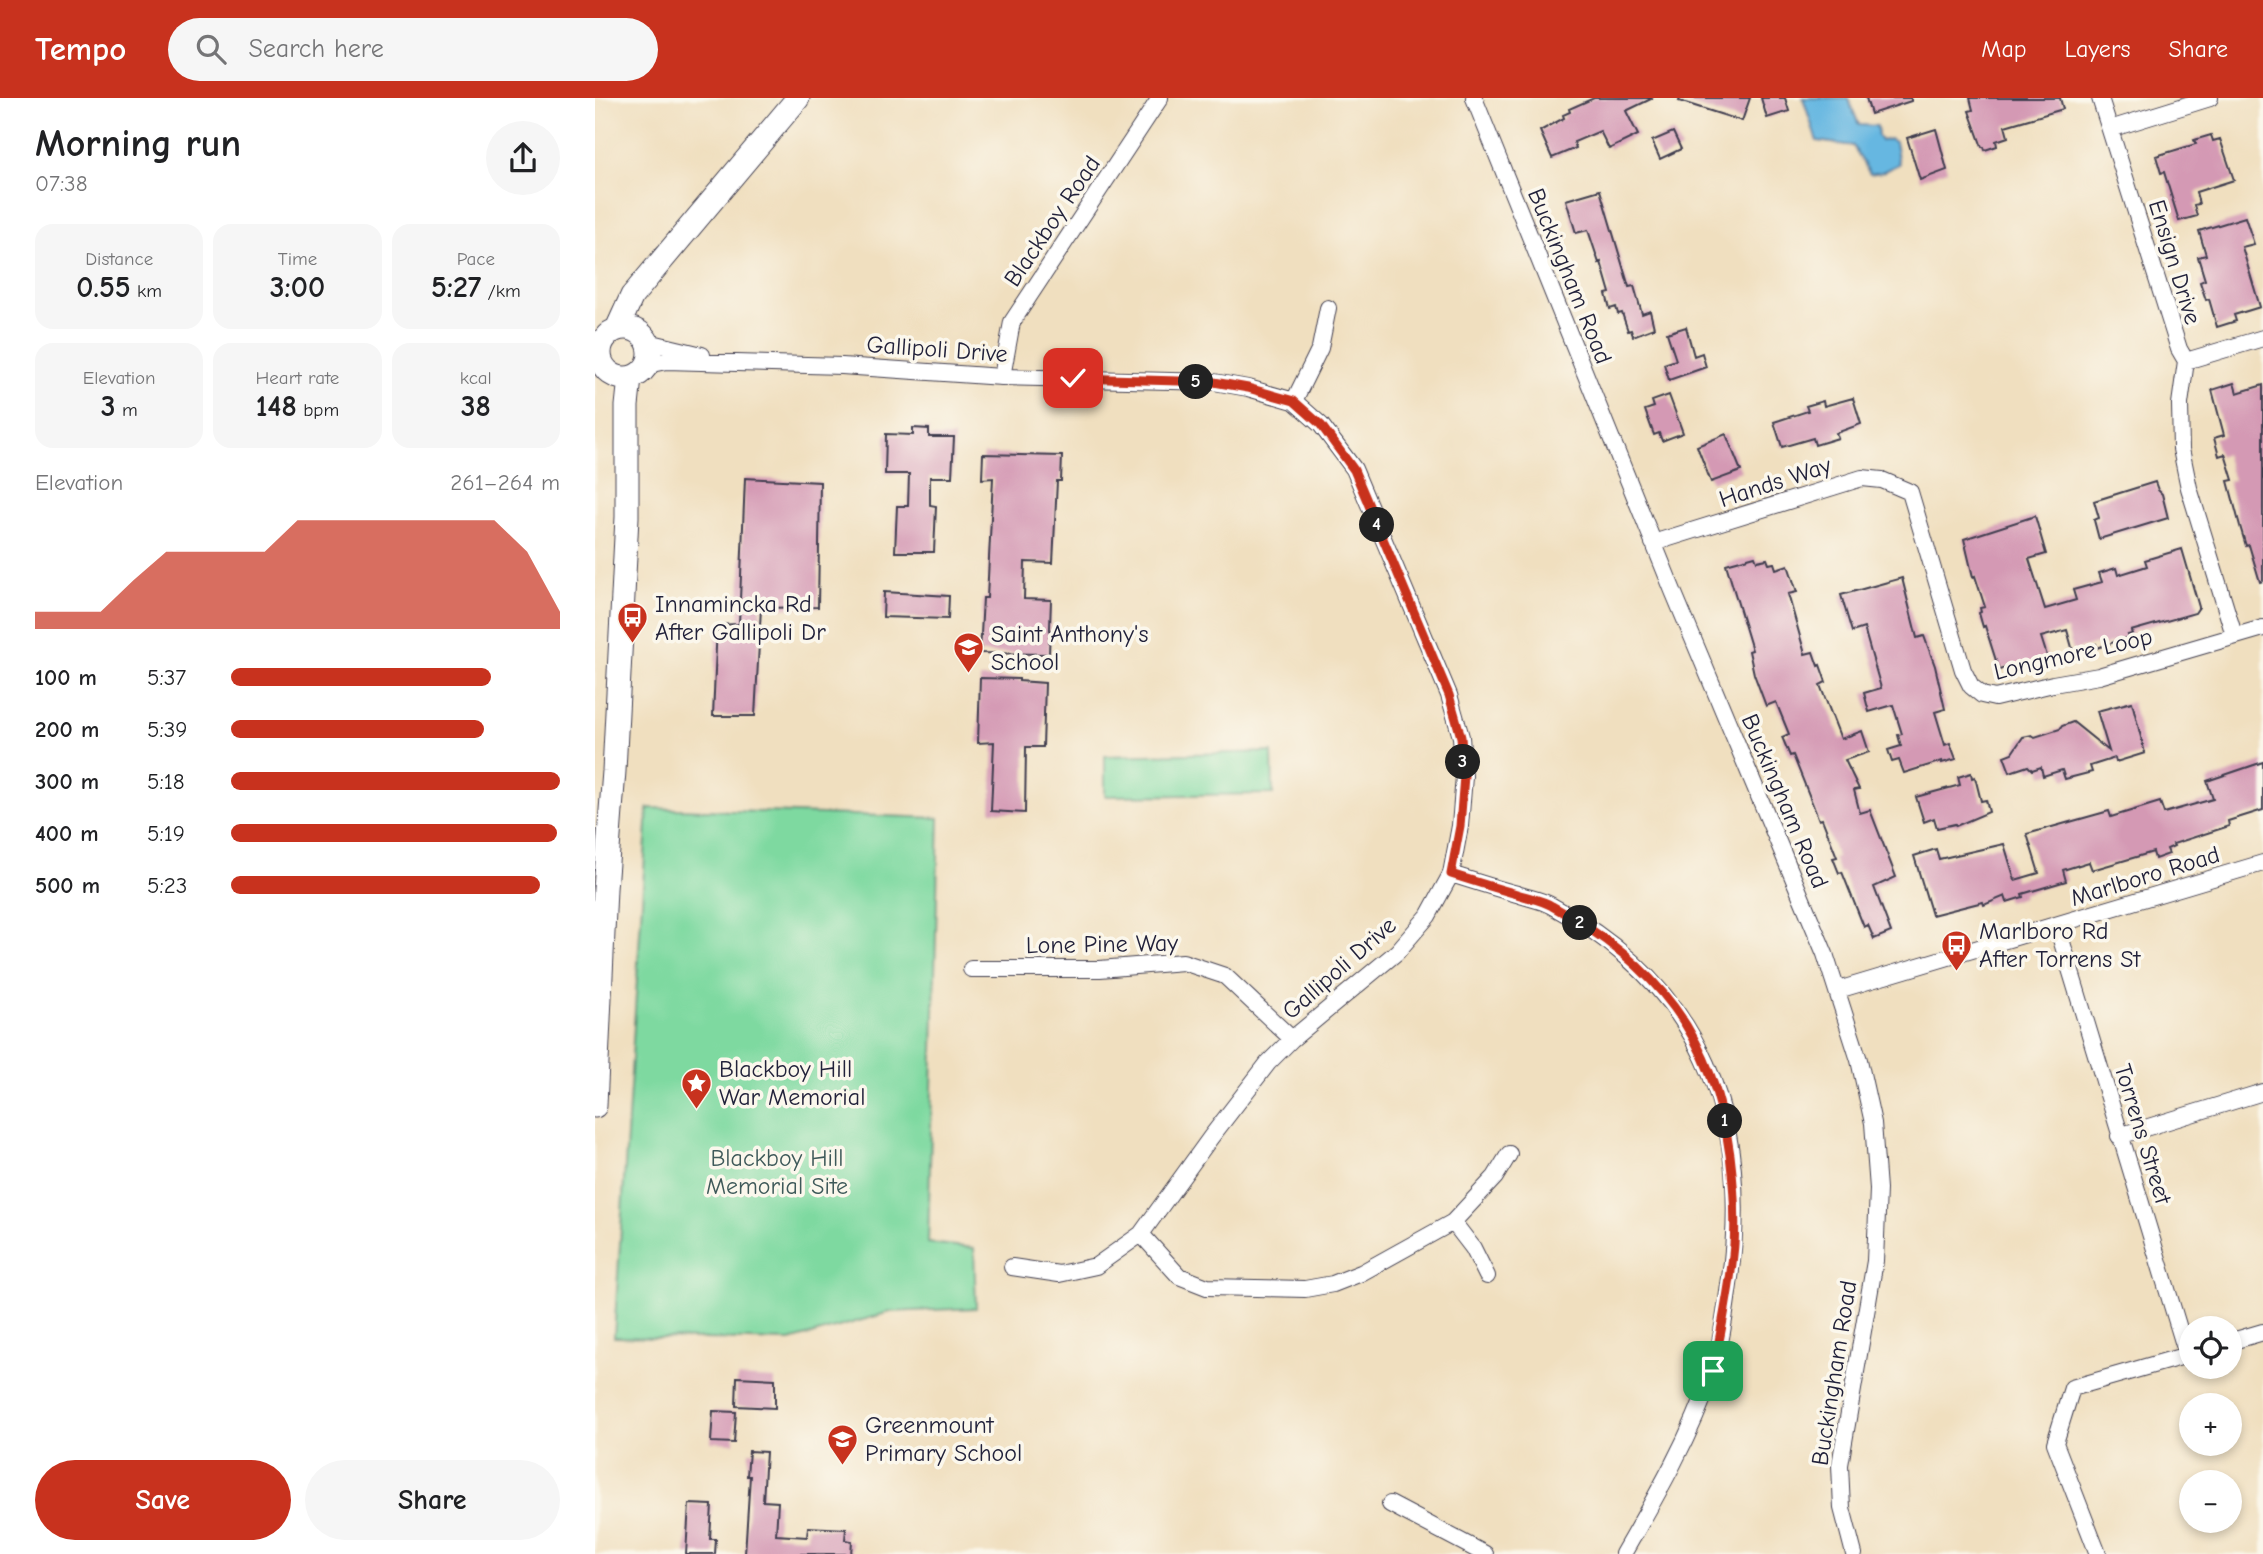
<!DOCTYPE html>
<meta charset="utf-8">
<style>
body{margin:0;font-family:"Comic Neue",sans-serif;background:#f6f6f6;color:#202124;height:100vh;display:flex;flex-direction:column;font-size:26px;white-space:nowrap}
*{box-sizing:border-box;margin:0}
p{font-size:23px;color:#757577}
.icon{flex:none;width:38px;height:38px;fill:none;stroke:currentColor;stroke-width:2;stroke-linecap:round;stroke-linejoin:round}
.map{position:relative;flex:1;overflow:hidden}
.panel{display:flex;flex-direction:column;background:#fff;width:595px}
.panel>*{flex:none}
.controls{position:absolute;left:1584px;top:1218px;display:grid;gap:14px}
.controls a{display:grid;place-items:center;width:63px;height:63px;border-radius:50%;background:#fff;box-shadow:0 4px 10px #0003;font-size:35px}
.pin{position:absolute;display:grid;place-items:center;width:60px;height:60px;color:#fff;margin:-30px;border-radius:14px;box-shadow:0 4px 10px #0006}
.km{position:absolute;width:35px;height:35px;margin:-18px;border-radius:50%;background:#222;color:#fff;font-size:19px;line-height:35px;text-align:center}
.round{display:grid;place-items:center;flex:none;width:74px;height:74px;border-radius:37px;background:#f6f6f6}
.summary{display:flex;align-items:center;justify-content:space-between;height:119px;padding:0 35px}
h1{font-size:38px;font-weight:600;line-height:52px}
.stats{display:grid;grid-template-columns:repeat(3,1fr);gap:10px;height:119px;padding:7px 35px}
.stats div{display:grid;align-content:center;border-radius:18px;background:#f6f6f6;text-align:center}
.stats b{font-size:30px;font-weight:600}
.stats small{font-size:19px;font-weight:400}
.stats p{font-size:19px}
.chart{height:196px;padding:14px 35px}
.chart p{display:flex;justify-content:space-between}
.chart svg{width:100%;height:126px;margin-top:7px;fill:#c8321e;opacity:.7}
.primary-button{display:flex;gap:14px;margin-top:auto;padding:14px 35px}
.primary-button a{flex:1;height:80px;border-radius:42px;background:#c8321e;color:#fff;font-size:28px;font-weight:600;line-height:80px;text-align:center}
.primary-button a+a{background:#f6f6f6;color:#202124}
ul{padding:0 35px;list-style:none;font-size:23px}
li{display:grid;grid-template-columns:112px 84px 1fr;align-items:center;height:52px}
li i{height:18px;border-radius:9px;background:#c8321e}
header{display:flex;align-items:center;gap:42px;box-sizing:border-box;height:98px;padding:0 35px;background:#c8321e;color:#fff}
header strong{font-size:33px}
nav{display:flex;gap:38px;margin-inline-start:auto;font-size:24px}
.search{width:490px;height:63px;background:#f6f6f6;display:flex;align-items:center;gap:18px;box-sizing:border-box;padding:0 24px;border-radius:38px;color:#757577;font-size:26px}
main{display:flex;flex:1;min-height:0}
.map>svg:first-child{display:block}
.green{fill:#7ed9a0;stroke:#507e6e;stroke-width:2}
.water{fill:#66b7e1;stroke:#446c8e;stroke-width:2}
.building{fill:#d499b4}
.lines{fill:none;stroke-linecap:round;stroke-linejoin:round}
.street-casing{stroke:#413e4f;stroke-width:18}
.secondary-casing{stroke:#413e4f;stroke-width:25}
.street{stroke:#fff;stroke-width:16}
.secondary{stroke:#fff;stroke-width:23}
.route-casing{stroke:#fff;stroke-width:14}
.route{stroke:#c8321e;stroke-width:9}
.labels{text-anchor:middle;stroke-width:7;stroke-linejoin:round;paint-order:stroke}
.street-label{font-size:24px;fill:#22223b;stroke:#fbf7ec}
.poi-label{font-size:24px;fill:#22223b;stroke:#fbf7ec;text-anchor:start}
.park-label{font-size:24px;fill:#3e5959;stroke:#fbf7ec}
</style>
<header>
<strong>Tempo</strong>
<div class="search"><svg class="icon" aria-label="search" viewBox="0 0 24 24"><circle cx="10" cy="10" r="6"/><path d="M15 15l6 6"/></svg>Search here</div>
<nav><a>Map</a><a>Layers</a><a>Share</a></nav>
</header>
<main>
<section class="panel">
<div class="summary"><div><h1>Morning run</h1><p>07:38</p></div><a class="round"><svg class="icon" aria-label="share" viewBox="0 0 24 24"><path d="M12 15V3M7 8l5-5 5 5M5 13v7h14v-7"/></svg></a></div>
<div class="stats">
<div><p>Distance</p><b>0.55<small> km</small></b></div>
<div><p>Time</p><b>3:00</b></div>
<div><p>Pace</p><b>5:27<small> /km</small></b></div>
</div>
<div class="stats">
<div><p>Elevation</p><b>3<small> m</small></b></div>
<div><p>Heart rate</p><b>148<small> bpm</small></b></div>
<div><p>kcal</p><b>38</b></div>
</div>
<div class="chart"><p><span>Elevation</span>261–264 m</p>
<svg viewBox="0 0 160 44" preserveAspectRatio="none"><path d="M0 44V38L10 38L20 38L30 27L40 17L50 17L60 17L70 17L80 6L90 6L100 6L110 6L120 6L130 6L140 6L150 17L160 38V44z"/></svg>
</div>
<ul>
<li><b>100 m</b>5:37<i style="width:79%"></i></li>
<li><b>200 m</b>5:39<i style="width:77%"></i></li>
<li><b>300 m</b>5:18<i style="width:100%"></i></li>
<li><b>400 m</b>5:19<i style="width:99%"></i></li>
<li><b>500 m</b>5:23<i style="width:94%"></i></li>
</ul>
<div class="primary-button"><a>Save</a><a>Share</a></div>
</section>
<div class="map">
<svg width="1668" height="1456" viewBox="0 0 1668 1456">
<rect width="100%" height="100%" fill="#fbf7ec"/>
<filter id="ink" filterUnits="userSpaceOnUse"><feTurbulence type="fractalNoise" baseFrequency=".0143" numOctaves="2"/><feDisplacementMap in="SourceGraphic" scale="14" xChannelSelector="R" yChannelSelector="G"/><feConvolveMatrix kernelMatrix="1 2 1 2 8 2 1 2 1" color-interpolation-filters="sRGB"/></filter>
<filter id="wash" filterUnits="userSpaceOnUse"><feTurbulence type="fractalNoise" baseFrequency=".00686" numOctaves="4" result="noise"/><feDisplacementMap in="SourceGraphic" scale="28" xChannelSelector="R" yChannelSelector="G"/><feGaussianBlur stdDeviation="1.57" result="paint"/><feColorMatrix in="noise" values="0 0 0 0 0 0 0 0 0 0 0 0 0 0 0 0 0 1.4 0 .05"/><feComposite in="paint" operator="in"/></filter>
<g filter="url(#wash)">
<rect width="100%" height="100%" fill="#f0dfbf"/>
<path class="green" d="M677 654 678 696 510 698V658Z
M53 710 344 720 333 1145 379 1150 381 1210 295 1214 195 1243 19 1239Z"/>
<path class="water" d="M1208 0H1253L1264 27 1282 28 1283 38 1286 43 1295 41 1300 44 1304 66 1287 74 1275 76 1258 48 1222 43Z"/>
<g id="blocks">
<path class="building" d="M999 0H1058L1031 13 1043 37 1014 51 1005 33 979 44 981 50 957 60 945 33 969 20 968 17 975 14 974 11Z
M1085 0H1155L1147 23 1084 3Z
M1166 0H1190L1194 13 1172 20Z
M1271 0H1316V3L1276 16Z
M1375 0H1465L1468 11 1410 28 1413 39 1401 43 1402 48 1390 52 1389 49H1387L1374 13 1378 12Z
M1341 31 1352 72 1325 82 1312 40Z
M1078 34 1086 51 1065 61 1057 43Z
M1616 37 1618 43 1625 41 1639 82 1601 94 1604 106 1599 107 1602 118 1584 123 1569 74 1566 75 1561 58 1601 46 1599 42Z
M1005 92 1034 189 1039 188 1047 216 1055 213 1059 230 1038 238 1036 232 1033 233 1027 215 1023 216 1021 209 1015 211 1011 196 1015 195 1006 164 1004 165 993 132 981 135 971 102Z
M1650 119 1659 146 1647 149 1665 209 1639 217 1641 223 1622 229 1614 201 1611 202 1605 184 1610 182 1603 159 1611 157 1604 133Z
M1091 229 1099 258 1107 255 1111 269 1074 282 1069 266 1081 262 1072 235Z
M1639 285 1642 295 1668 287V483L1665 484 1654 447 1651 448 1645 428 1633 383 1638 382 1630 356 1624 358 1619 340 1629 337 1617 292Z
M1074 297 1088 335 1067 343 1064 335 1059 337 1050 312 1059 309 1057 303Z
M1258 300 1266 326 1241 335 1243 340 1220 347 1218 340 1187 349 1179 324 1213 313 1211 308 1228 303 1229 308Z
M318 330 334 331V339H359L357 379H335V407L341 408 339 454H300L302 408H313L314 376H290L291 336 318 337Z
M1131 336 1146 373 1116 384 1102 348Z
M388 356 467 358 466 383H462L458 465 430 464 429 501 456 502 454 556 385 555 388 500H392L398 380 387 381Z
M150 380 225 384 223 509 166 510 160 618H118L122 527 144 526Z
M1560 384 1563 392 1567 396 1573 420 1504 441 1499 422 1504 420 1499 403Z
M1440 418 1451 456 1434 461 1450 511 1481 502 1478 492 1507 484 1504 475 1521 470 1523 477 1552 468 1550 462 1587 451 1604 509 1600 515 1536 533 1537 536 1533 537 1534 539 1502 550 1501 546 1478 553 1472 532 1446 539 1453 561 1430 568V564L1404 572 1390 528 1388 529 1384 515 1386 514 1385 510 1390 509 1380 478 1378 479 1369 441Z
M1160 458 1162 463 1172 461 1174 466 1179 465 1181 471 1193 467 1202 494 1193 496 1210 556 1218 554 1223 568 1225 567 1231 584 1225 587 1246 641 1267 633 1274 654 1250 662 1264 691 1259 692 1265 715 1275 712 1301 779 1279 789 1296 834 1279 841 1273 827 1269 829 1247 774 1244 775 1238 760 1242 759 1227 721 1224 722 1198 657 1195 658 1187 639 1194 636 1181 604 1171 608 1159 576 1154 553 1157 552 1131 466Z
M1307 480 1322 540 1329 538 1340 568 1350 611 1340 614 1350 647 1355 645 1361 661 1347 665V663L1309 675 1304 662 1297 664 1293 652 1306 648 1303 637 1307 636 1298 607 1274 614 1269 595 1286 590 1269 530 1257 534 1246 497Z
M289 494 354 498 353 521 288 519Z
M385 580 424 581V583L450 585 448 649H431L430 715 396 713 399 644 383 645Z
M1537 604 1550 655 1521 664 1520 660 1495 668 1497 674 1470 681 1467 672 1448 678 1446 669 1437 672 1433 668 1415 674 1409 658 1417 655 1428 639 1437 637 1440 639 1465 631 1467 628 1478 624 1514 653 1502 613Z
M1668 664V712L1633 723 1634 728 1578 746 1579 748 1572 751 1574 756 1560 761 1558 754 1497 772 1494 764 1468 772 1471 783 1427 796 1428 799 1412 804 1410 798 1389 807 1388 804 1337 817 1319 758 1341 751 1344 761 1409 746 1420 782 1444 775 1432 736 1514 713 1516 719 1565 704 1569 715 1618 701 1612 683Z
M1376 675 1377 680 1380 679 1386 703 1391 702 1394 714 1361 728 1360 726 1342 730 1339 720 1329 724 1321 699 1365 687 1363 679Z
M142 1279 180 1281V1310L141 1308Z
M118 1313 141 1314 139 1345 116 1344Z
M154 1353 171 1354 168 1403 183 1404 181 1437 212 1439 213 1429 251 1431 250 1442 257 1443 256 1456H150L155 1378H152Z
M94 1406 117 1407 115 1441H121L120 1456H91Z"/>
</g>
</g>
<g filter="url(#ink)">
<use href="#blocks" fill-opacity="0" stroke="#413e4f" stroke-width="2"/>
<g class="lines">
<defs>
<path id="street" d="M879 0 1078 493 1230 856 1264 962 1278 1025 1283 1091 1280 1163 1245 1367 1247 1410 1259 1456
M1505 0 1584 251 1591 263 1668 240
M1515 31 1615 0
M0 244H7
M53 244 107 257
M0 258H4
M1591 263 1585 306 1586 351 1594 390 1639 537
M52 267 71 263 247 268 407 279 619 284 653 290 699 303 726 327 759 371 854 597 866 639 869 678 865 728 856 776 833 818 802 854 697 941 673 965 616 1039 546 1136 501 1168 464 1176 417 1169
M407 279 417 224 565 0
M699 303 725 250 733 210
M1058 445 1267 380 1287 382 1315 394 1368 572 1376 588 1387 597 1400 600 1458 586 1504 578 1668 530
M856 776C878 783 900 790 922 796 933 800 947 802 957 808 1108 889 1158 1022 1134 1187 1130 1216 1126 1248 1117 1276 1095 1340 1062 1397 1028 1456
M1462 828 1592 1257
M376 871H505L588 864 630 878 697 941
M1243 892 1668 765
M1524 1038 1668 994
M858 1124 878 1150 892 1178
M546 1136 584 1178 612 1189 710 1191 738 1186 766 1175 858 1124 900 1079 914 1056
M1634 1244 1668 1234
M795 1406 890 1456
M1503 1456 1460 1345 1477 1290 1596 1256"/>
<path id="secondary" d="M5 255a25 25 0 1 1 50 0a25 25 0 1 1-50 0Z
M22 231 37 198 203 0
M0 1008 10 791 19 673 32 419V308L35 280"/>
</defs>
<use href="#street" class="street-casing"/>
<use href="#secondary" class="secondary-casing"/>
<use href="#street" class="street"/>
<use href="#secondary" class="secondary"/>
</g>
</g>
<g class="lines" filter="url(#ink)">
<defs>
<path id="route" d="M478 280 619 284 653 290 699 303 726 327 759 372 854 597 866 639 869 678 865 728 856 776C878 783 900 790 922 796 934 800 947 802 957 808 1061 865 1119 938 1135 1057 1139 1089 1142 1124 1138 1157 1134 1196 1126 1234 1118 1273"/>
</defs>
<use href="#route" class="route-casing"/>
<use href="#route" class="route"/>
</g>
<defs>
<symbol id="bus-pin" viewBox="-11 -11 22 30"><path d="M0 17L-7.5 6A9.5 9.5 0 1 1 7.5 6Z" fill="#c8321e" stroke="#fbf7ec"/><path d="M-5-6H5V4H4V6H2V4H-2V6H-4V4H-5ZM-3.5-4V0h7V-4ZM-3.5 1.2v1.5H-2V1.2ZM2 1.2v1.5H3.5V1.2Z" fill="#fff"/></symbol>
<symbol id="school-pin" viewBox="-11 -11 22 30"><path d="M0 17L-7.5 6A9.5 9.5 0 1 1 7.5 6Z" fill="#c8321e" stroke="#fbf7ec"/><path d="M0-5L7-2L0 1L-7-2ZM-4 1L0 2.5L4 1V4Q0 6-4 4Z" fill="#fff"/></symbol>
<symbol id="sight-pin" viewBox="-11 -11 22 30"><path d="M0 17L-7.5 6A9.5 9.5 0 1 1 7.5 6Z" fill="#c8321e" stroke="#fbf7ec"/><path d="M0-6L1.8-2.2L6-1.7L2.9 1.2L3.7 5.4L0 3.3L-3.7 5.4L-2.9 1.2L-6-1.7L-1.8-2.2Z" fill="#fff"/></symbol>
</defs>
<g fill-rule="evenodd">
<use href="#bus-pin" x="20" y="502" width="35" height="47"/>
<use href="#school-pin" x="356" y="532" width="35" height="47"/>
<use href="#bus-pin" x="1344" y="830" width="35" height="47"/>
<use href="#sight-pin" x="84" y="968" width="35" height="47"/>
<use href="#school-pin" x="230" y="1324" width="35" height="47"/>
</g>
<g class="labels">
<g class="street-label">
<text transform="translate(457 123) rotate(-56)" y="8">Blackboy Road</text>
<text transform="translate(1580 164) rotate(73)" y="8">Ensign Drive</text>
<text transform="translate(975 178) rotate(68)" y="8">Buckingham Road</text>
<text transform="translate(342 251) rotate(4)" y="8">Gallipoli Drive</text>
<text transform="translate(1180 384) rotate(-18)" y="8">Hands Way</text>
<text transform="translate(1478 556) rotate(-13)" y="8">Longmore Loop</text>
<text transform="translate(1190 703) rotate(67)" y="8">Buckingham Road</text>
<text transform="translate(1550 778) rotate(-17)" y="8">Marlboro Road</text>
<text transform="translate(507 846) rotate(-1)" y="8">Lone Pine Way</text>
<text transform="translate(744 870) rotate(-41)" y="8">Gallipoli Drive</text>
<text transform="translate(1548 1036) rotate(73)" y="8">Torrens Street</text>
<text transform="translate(1239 1275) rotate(-81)" y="8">Buckingham Road</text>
</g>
<g class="poi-label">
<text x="60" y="514">Innamincka Rd<tspan x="60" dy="28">After Gallipoli Dr</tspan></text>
<text x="396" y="544">Saint Anthony's<tspan x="396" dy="28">School</tspan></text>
<text x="1384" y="841">Marlboro Rd<tspan x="1384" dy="28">After Torrens St</tspan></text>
<text x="124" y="979">Blackboy Hill<tspan x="124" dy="28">War Memorial</tspan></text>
<text x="270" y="1335">Greenmount<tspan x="270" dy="28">Primary School</tspan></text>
</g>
<g class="park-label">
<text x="182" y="1068">Blackboy Hill<tspan x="182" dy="28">Memorial Site</tspan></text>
</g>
</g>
</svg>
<div class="controls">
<a><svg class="icon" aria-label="locate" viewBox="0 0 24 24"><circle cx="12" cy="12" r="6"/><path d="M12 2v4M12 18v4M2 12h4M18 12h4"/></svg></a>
<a>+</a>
<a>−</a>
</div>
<div class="pin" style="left:1118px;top:1273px;background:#1e9e55"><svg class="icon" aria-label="arrive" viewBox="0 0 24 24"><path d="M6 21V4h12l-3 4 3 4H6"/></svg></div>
<div class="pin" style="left:478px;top:280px;background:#d93025"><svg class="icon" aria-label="check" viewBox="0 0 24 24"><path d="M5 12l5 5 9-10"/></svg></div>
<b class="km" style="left:1130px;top:1023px">1</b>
<b class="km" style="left:985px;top:825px">2</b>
<b class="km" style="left:868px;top:664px">3</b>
<b class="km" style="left:782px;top:427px">4</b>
<b class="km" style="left:601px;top:284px">5</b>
</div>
</main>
